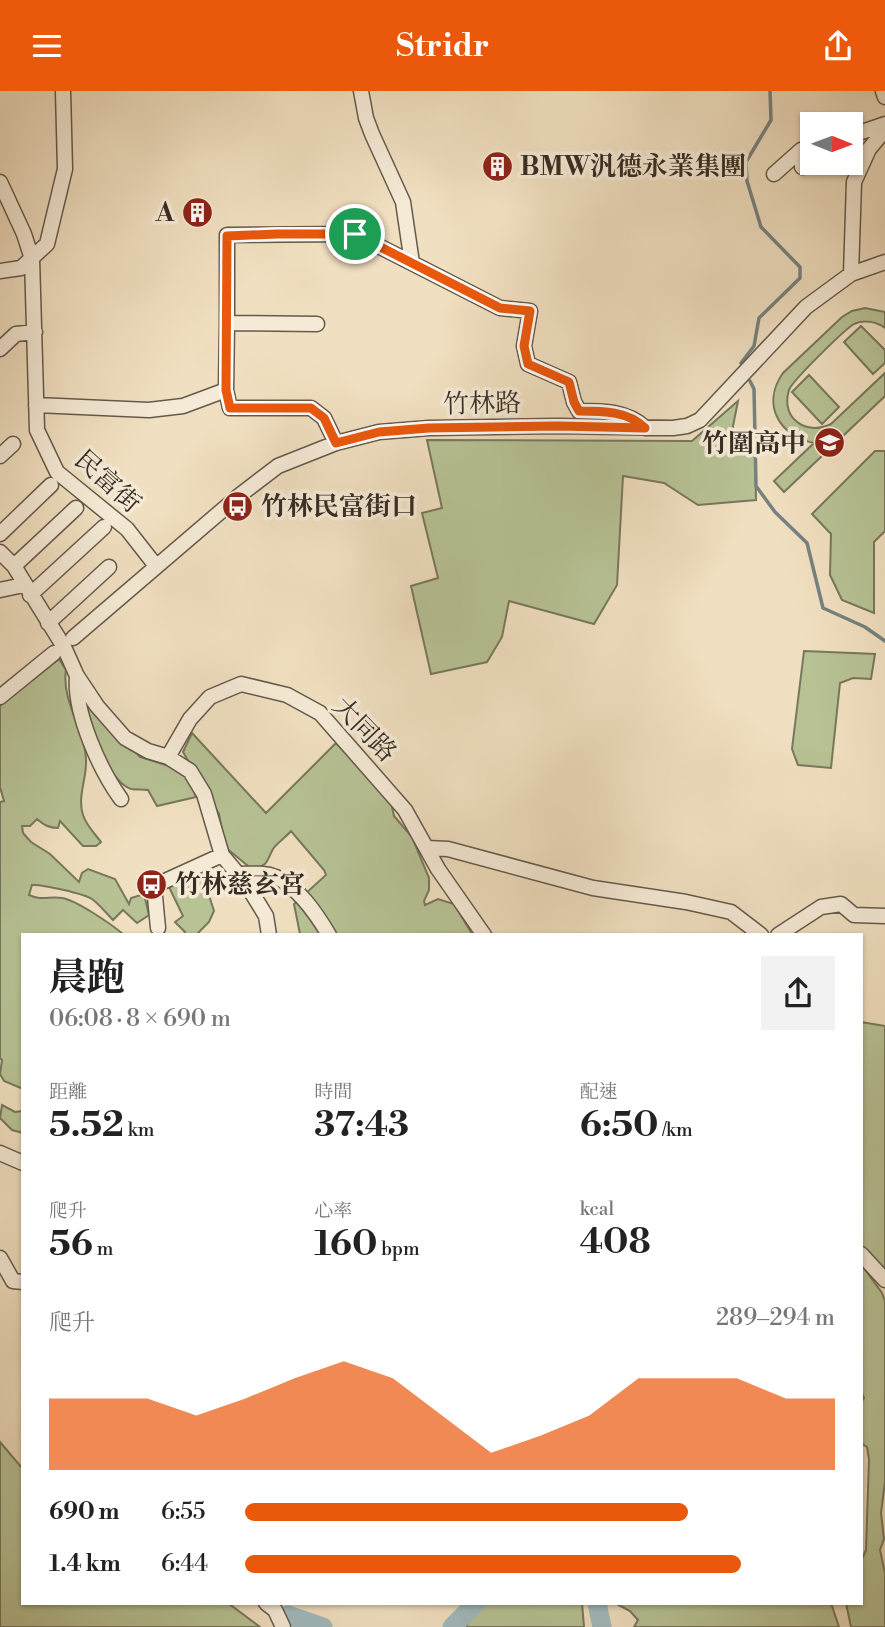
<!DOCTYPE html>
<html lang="zh-TW">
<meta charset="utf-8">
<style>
body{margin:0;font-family:"Libre Bodoni","Noto Serif TC",serif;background:#f2f2f2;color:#222;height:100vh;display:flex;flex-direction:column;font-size:26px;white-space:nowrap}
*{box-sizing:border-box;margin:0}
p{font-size:23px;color:#767676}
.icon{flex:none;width:38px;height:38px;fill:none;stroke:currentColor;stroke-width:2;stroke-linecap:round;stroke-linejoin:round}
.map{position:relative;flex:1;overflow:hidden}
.drawer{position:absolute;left:21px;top:842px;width:842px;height:672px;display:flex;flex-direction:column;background:#fff;border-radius:0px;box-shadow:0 2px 5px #0004}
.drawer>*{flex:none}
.needle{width:46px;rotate:91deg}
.buttons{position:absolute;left:800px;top:21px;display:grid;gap:14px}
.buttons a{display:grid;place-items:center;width:63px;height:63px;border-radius:0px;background:#fff;box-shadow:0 2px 5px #0004;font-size:35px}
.pin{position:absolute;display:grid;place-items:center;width:60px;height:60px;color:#fff;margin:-30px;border:4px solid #fff;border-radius:50%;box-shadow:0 2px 7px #0007}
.round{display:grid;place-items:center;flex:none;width:74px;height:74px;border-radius:0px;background:#f2f2f2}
.headline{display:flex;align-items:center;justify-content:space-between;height:119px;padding:0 28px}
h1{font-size:38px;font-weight:700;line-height:52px}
.stats{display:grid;grid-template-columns:repeat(3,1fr);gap:10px;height:119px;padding:7px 28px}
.stats div{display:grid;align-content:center}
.stats b{font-size:35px;font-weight:700}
.stats small{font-size:19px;font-weight:400}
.stats p{font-size:19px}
.chart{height:196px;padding:14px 28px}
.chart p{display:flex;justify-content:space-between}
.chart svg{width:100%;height:126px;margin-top:7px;fill:#ea580c;opacity:.7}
ul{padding:0 28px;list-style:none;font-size:23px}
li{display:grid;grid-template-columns:112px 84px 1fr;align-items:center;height:52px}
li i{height:18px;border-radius:9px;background:#ea580c}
header{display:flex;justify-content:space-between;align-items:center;height:91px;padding:0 28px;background:#ea580c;color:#fff;font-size:32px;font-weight:700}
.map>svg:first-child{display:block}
.green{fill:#b7c295;stroke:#77785d;stroke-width:2}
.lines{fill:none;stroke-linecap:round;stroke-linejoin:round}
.stream{stroke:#768281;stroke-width:3.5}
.river{stroke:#a0babe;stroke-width:19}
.minor-casing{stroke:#655a4c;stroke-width:17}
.minor{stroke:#f5ead6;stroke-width:14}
.route-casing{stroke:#fff;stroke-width:14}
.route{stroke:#ea580c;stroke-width:9}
.labels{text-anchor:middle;stroke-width:7;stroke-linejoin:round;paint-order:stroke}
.poi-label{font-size:26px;font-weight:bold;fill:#372d25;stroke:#f5ead6;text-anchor:start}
.street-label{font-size:26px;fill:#372d25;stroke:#f5ead6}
</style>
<header><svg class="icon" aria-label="menu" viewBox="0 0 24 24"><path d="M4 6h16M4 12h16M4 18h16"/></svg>Stridr<svg class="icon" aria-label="share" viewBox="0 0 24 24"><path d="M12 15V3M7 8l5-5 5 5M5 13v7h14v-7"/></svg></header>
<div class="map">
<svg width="885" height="1536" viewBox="0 0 885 1536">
<rect width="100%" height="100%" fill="#f0dfc0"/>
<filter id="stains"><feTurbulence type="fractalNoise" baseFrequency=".00286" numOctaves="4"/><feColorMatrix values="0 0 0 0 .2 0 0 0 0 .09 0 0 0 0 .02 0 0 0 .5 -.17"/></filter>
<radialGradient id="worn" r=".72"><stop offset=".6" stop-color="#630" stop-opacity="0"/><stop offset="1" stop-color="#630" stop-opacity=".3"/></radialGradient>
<path class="green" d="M865 217 885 221V237C877 231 864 228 854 233 844 239 792 290 789 299 780 328 807 345 831 333L885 282V305L784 401 774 390 814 352C779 345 761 313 783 282L842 226 852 220Z
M861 235 885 259V272L873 283 844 251Z
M809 284 839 316 822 333 792 301Z
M738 310 729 355 755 362 756 409 698 414 664 392 623 385 617 494 594 533 509 510 502 546 487 571 431 583 411 495 438 487 422 422 442 417 427 349 692 350Z
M875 360H885V440L874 451V522L842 509 830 484 831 443 812 423Z
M804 560 875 563 871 588 853 587 840 592 831 677 798 674 792 658Z
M59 568 66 579C61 610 85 638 86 669 87 687 77 706 83 724 86 734 95 743 101 751L96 755H83L60 730 58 737C49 737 44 734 37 728L30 735H22L23 742 31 751 50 763 79 791 82 782 88 778 115 788 129 813 131 807 144 803 149 824 137 832 123 819 113 829C106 822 100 814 92 808 85 803 41 793 32 794L29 804C43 810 48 805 62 807 76 809 111 833 123 843L23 844V998L4 990 0 983 2 969 0 967V711L4 710 0 696V615Z
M83 603 140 666 169 675 189 688 196 706 157 715 148 699C143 698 136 699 131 698 105 689 90 627 83 603Z
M192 642 266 722 336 652 390 707 394 725 412 746 429 787V799L424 810 425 814 438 808 454 813 472 843H300L294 813 326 784 324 779 291 740C286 746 277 752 273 758 266 771 269 773 253 779L225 756 219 723 183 661Z
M209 777 206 795 214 820 209 831 197 843H184L185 841 175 831 183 825 169 796Z
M861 931 885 935V1181L861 1157Z
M2 1014 15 1021 23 1020V1042L12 1039 0 1027Z
M861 1173 882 1202 885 1210V1391L881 1422 884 1448 880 1459 885 1482V1536H851L846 1512H861V1470L866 1459 869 1368 867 1356 861 1352V1312L864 1307 861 1300Z
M0 1351 23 1378V1512H228L260 1536H0Z
M478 1512H582L584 1536H467L468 1526Z
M615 1512H831L839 1536H634L638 1529 630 1520Z"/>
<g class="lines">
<path class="stream" d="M741 272 754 255 759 227 800 187V176L761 136 747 90 746 71 771 29 770 0
M750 290 754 298 756 395 775 421 807 452 823 517 865 536 885 550"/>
<path class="river" d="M597 1512 602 1536
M288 1524 323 1536
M452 1536 476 1512"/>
<defs>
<path id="minor" d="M361 0 366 27 372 43 403 111 412 172
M883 0 885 6
M850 45 885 33
M802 76 812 69
M774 83 801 59 812 56
M0 91 24 143 32 168 37 339 57 381 127 438 156 475
M0 180 21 177 47 153 65 78 63 0
M851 183 854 91 869 58 885 39
M227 232 226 299 230 317H311L324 327 336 352
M317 233 227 232V144L355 143 500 217 530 220 524 255 528 273 569 291 574 311 579 320C603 320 628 320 645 337
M0 258 16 243 35 241
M36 314 149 319 183 315 226 299
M0 365 13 353
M0 443 51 394
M0 461 14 475 64 556 77 585 97 615 125 647 148 660 168 666 190 680 204 703 222 764 247 794 266 825 269 844
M14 475 76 417
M0 499 24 494
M30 504 104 436
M48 532 109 476
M73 547 240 404 278 375 336 352 379 341 429 337 558 335 673 337 687 335 700 329 806 216 851 183 885 171
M77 586C74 622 100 679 121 708
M0 606 54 562
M168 666 190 628 210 606 241 593 287 604 320 622 405 719 438 778 484 844
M427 757 448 758 593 797 686 811 731 821 761 844
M237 783C250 783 264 781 276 786 299 797 316 822 329 844
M158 837 154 795 222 764
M778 844 821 816 841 813 854 824 885 825
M0 1062 23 1072
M861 1163 885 1189
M0 1167 13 1190 23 1191
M266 1512 275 1519 283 1536"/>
</defs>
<use href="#minor" class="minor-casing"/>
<use href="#minor" class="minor"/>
</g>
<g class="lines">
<defs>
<path id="route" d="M277 143H355L500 217 530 220 524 255 528 273 569 291 574 311 579 320C603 320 628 320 645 337L558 335 429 337 379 341 336 352 324 327 311 317H230L226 299 227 145Z"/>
</defs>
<use href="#route" class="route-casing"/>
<use href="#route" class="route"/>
</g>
<defs>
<symbol id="building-disc" viewBox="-11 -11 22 22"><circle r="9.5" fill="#8f2418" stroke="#f5ead6"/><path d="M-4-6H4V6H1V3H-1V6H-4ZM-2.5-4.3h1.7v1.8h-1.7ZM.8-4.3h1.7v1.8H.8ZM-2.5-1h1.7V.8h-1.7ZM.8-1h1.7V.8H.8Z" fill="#fff"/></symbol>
<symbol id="school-disc" viewBox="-11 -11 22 22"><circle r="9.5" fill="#8f2418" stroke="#f5ead6"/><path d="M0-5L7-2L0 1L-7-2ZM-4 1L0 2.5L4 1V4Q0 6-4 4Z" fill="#fff"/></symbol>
<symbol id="bus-disc" viewBox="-11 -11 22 22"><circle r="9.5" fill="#8f2418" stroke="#f5ead6"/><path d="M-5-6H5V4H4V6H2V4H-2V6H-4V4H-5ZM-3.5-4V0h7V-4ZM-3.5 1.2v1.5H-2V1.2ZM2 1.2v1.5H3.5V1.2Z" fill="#fff"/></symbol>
</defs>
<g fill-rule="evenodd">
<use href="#building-disc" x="480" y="58" width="35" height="35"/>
<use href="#building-disc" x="180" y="104" width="35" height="35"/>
<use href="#school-disc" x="812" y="334" width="35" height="35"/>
<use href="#bus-disc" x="220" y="398" width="35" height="35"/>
<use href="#bus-disc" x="134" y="776" width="35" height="35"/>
</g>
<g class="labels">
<g class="poi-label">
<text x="520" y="84">BMW汎德永業集團</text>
<text x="174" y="130" text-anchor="end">A</text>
<text x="806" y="361" text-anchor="end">竹圍高中</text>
<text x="261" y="424">竹林民富街口</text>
<text x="175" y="802">竹林慈玄宮</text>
</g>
<g class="street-label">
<text transform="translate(482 312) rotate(-1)" y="9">竹林路</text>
<text transform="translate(108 390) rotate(42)" y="9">民富街</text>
<text transform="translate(365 638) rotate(46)" y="9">大同路</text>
</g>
</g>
<rect width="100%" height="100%" filter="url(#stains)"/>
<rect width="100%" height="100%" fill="url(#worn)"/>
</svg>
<div class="buttons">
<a><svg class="needle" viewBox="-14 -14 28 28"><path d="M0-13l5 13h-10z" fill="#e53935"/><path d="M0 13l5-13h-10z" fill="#767676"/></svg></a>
</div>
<div class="pin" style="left:355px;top:143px;background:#1e9e55"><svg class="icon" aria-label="arrive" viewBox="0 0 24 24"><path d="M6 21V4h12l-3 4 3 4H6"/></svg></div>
<section class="drawer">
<div class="headline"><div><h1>晨跑</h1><p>06:08 · 8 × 690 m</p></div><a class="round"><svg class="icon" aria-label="share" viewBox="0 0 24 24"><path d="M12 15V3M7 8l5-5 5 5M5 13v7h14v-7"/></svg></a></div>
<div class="stats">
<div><p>距離</p><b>5.52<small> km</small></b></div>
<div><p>時間</p><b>37:43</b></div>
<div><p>配速</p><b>6:50<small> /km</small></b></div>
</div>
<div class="stats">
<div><p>爬升</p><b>56<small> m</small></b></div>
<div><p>心率</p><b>160<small> bpm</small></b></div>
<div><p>kcal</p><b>408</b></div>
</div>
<div class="chart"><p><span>爬升</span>289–294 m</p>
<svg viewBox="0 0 160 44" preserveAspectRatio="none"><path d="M0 44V19L10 19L20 19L30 25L40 19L50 12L60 6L70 12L80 25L90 38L100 32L110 25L120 12L130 12L140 12L150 19L160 19V44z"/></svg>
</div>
<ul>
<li><b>690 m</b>6:55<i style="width:75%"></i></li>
<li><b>1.4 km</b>6:44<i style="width:84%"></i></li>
</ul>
</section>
</div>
